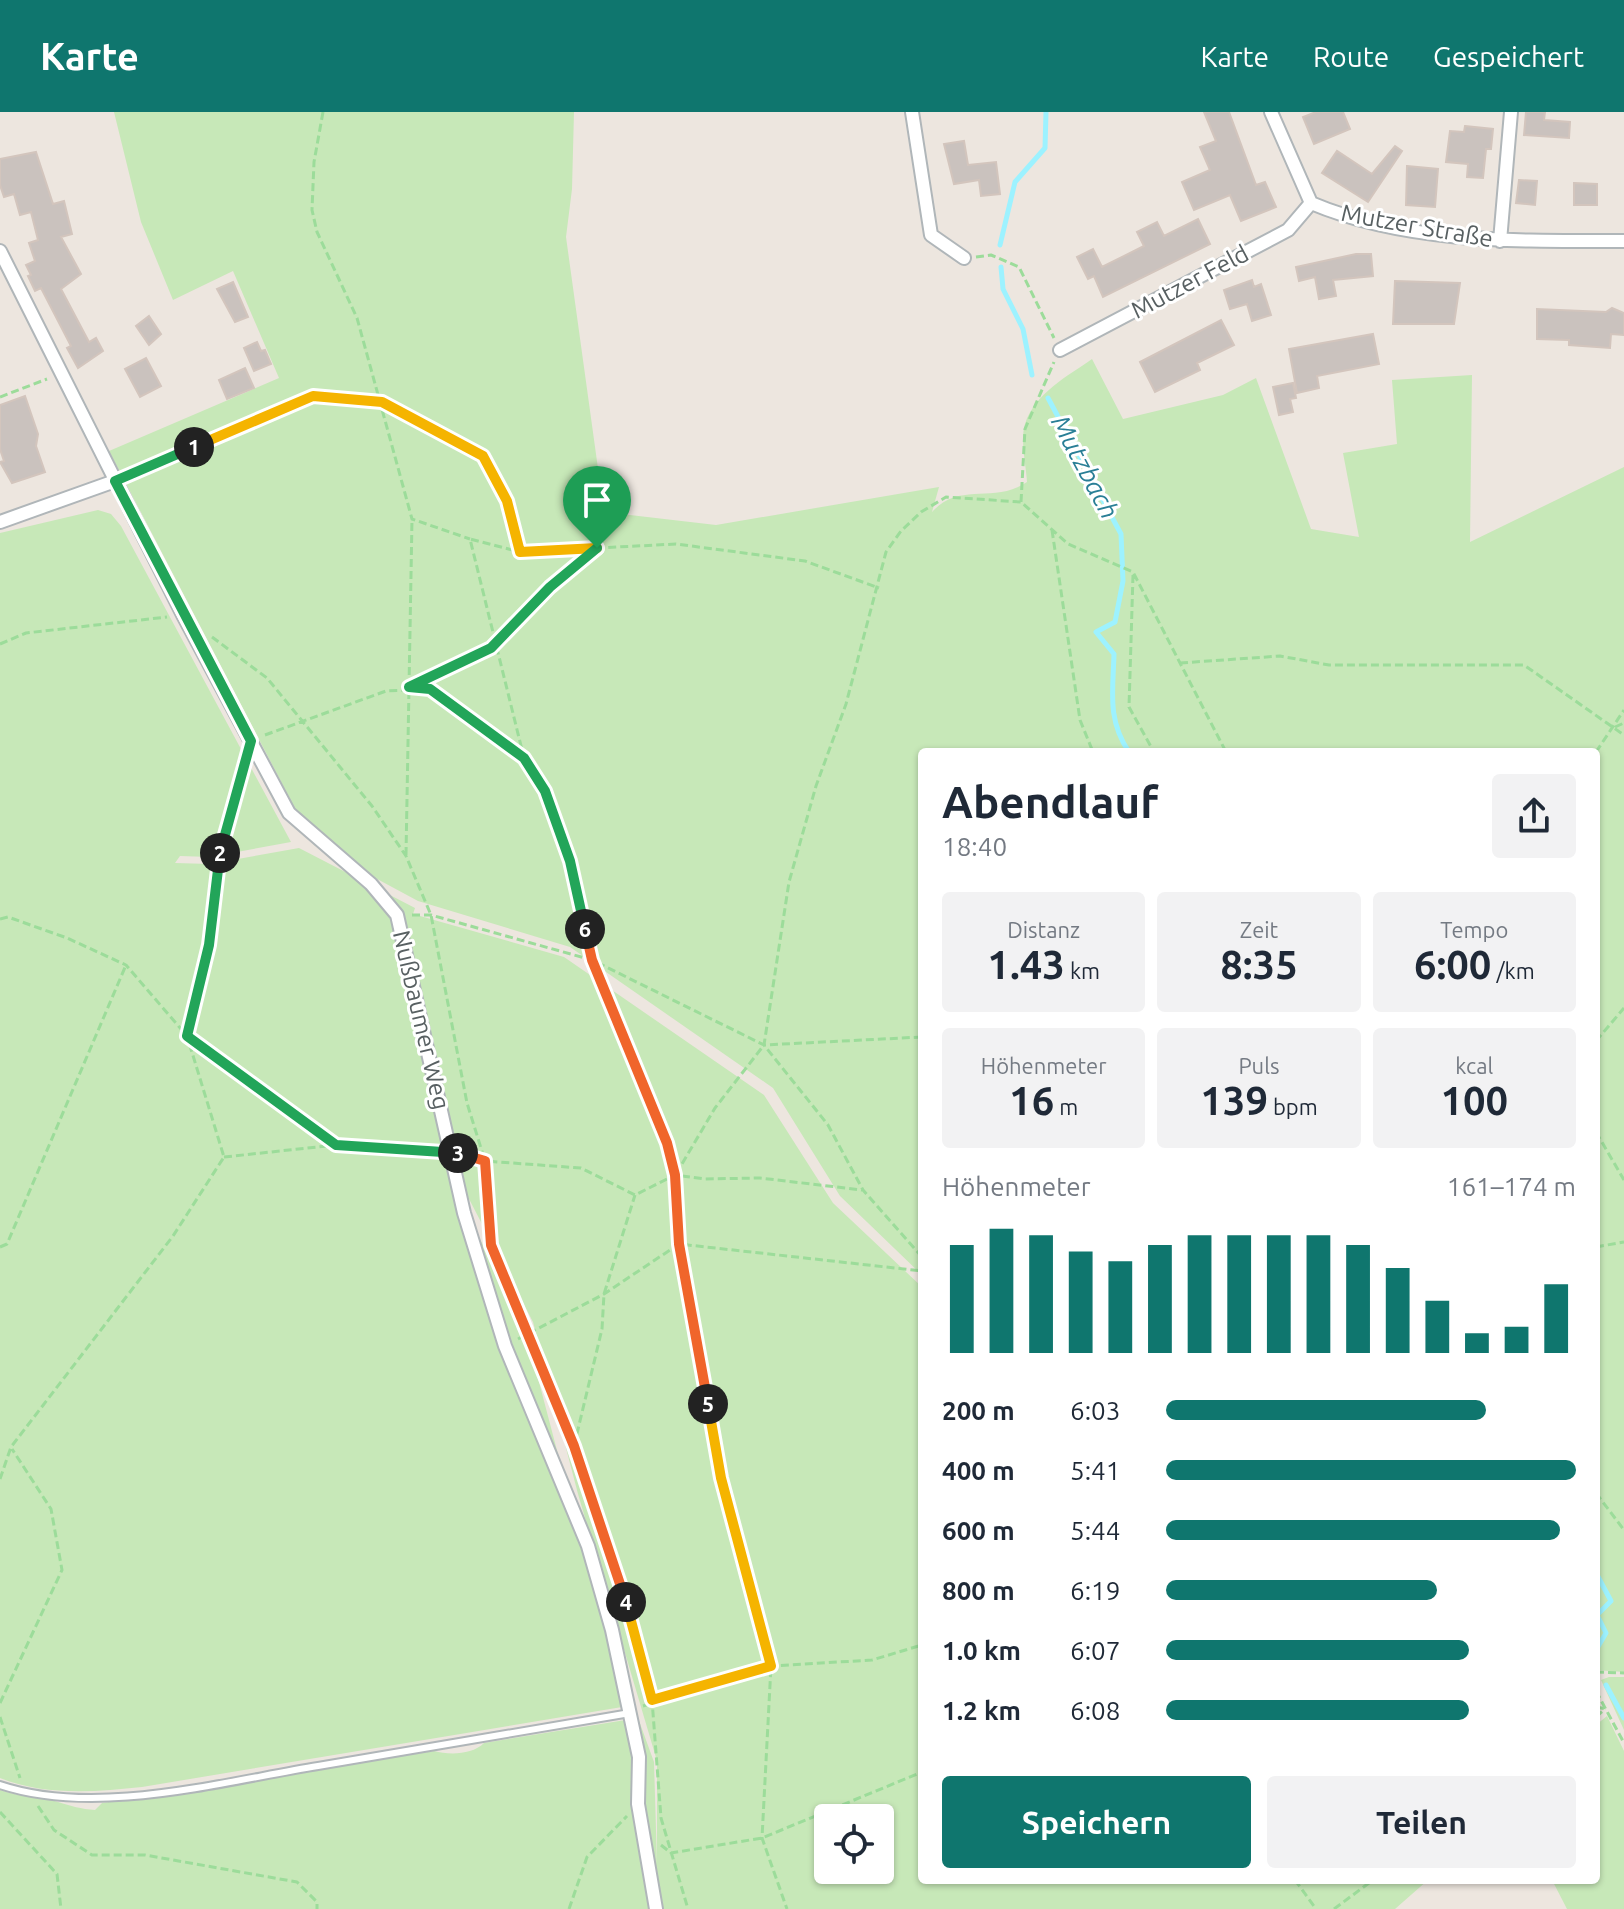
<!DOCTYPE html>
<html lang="de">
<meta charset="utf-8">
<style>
body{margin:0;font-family:Ubuntu,sans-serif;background:#f2f2f3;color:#1f2937;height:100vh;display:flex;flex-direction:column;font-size:30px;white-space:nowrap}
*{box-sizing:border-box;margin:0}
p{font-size:26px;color:#747a83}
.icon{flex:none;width:44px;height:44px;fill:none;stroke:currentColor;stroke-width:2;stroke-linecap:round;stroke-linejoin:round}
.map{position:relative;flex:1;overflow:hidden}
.side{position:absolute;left:918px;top:636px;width:682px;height:1136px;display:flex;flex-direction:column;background:#fff;border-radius:8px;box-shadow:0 2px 6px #0004}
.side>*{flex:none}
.fabs{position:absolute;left:814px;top:1692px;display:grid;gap:16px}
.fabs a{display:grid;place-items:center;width:80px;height:80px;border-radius:8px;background:#fff;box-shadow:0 2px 6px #0004;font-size:40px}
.pin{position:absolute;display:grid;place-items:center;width:68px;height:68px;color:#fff;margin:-82px -34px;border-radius:50% 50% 50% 0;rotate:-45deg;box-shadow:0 0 8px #0007}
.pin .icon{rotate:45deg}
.km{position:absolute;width:40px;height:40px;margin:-20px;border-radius:50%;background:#222;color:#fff;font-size:22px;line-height:40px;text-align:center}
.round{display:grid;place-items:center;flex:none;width:84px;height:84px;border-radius:8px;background:#f2f2f3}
.head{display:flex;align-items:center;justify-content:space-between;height:136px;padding:0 24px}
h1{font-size:44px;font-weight:600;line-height:60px}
.stats{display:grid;grid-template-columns:repeat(3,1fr);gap:12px;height:136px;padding:8px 24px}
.stats div{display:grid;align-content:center;border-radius:8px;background:#f2f2f3;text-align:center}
.stats b{font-size:40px;font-weight:600}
.stats small{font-size:22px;font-weight:400}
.stats p{font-size:22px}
.chart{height:224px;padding:16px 24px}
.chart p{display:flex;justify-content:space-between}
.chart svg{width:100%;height:144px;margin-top:8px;stroke:#0f766e;stroke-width:6}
.cta{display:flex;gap:16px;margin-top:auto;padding:16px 24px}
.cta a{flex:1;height:92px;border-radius:8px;background:#0f766e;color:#fff;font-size:32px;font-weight:600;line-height:92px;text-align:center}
.cta a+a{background:#f2f2f3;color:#1f2937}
ul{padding:0 24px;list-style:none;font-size:26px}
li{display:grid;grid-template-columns:128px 96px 1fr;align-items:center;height:60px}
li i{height:20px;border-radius:10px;background:#0f766e}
header{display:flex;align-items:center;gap:48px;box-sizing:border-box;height:112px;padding:0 40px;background:#0f766e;color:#fff}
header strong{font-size:38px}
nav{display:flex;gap:44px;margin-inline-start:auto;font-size:28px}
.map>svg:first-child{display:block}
.green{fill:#c7e8b8;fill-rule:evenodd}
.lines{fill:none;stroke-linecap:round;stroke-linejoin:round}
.stream{stroke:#9df2ff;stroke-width:5}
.building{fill:#cac2be;stroke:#d3c5bd;stroke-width:2}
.service-casing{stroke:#b0b6b9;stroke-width:10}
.minor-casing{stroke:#b0b6b9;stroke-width:16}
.path{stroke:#9cdc9a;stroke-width:3;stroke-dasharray:8 4;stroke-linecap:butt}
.service{stroke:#fff;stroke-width:6}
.minor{stroke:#fff;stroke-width:12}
.split-1-casing{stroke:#fff;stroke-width:16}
.split-2-casing{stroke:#fff;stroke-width:16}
.split-3-casing{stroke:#fff;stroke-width:16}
.split-4-casing{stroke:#fff;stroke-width:16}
.split-5-casing{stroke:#fff;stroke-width:16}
.split-6-casing{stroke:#fff;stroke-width:16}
.split-7-casing{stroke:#fff;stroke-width:16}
.split-1{stroke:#f5b400;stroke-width:10}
.split-2{stroke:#22a559;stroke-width:10}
.split-3{stroke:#22a559;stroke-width:10}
.split-4{stroke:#f0652b;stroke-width:10}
.split-5{stroke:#f5b400;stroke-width:10}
.split-6{stroke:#f0652b;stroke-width:10}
.split-7{stroke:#22a559;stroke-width:10}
.labels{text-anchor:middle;stroke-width:6;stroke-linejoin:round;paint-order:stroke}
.street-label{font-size:24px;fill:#586062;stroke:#fff}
.water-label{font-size:26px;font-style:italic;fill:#297f96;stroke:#fff}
</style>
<header>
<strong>Karte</strong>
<nav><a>Karte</a><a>Route</a><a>Gespeichert</a></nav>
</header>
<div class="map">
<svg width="1624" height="1797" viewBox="0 0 1624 1797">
<rect width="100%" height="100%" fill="#ede6df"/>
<path class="green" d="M114 0H574L572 77 566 125 604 400 716 413 939 375 932 400C960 369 993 393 1027 370 1026 353 1020 328 1025 312 1035 281 1068 264 1092 247L1123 307 1223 283 1256 266 1311 417 1359 425 1343 341 1397 332 1392 268 1472 263 1470 430 1624 355V1560L1596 1558V640H922V1163L840 1084 773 976 570 835 418 789 314 733 109 339 279 266 233 159 173 188 141 110Z
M98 398 111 402 121 414 291 730 210 745 180 744 175 751 210 752 299 736 415 796 413 802 564 845 764 983 833 1091 922 1175V1768H1428L1395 1797H0V1678C19 1685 39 1684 58 1690 71 1694 81 1697 95 1698L102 1691 434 1639C449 1643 472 1643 484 1631L638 1606 654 1650 657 1752V1649L578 1382 533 1210 455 1060 466 1100 524 1213 569 1384 634 1593 142 1675C95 1680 45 1684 0 1666V421ZM828 1706H880V1758H828Z
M1609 1565H1624V1618L1601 1568Z
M1607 1604 1624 1639V1797H1567L1552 1768H1596V1613Z"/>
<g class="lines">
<path class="stream" d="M1000 133 1015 70 1045 36 1046 0
M1001 155 1003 177 1023 217 1032 263
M1048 286 1121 422 1123 469 1115 510 1096 520 1114 542C1113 579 1107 608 1129 640
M1596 1461 1611 1489 1597 1503 1606 1521 1596 1538
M1606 1573 1624 1606"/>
</g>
<path class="building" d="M1204 0H1229L1256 73 1265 70 1276 95 1241 109 1230 83 1194 98 1182 70 1210 58 1200 35 1216 29Z
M1316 0H1343L1350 17 1314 32 1303 5Z
M1526 0H1545L1544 8 1570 10 1569 26 1524 23Z
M1465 14 1493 17 1491 37H1486L1483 66 1467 65 1468 52 1446 50 1450 19 1464 20Z
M964 29 968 53 996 50 1000 82 981 84 979 68 954 72 944 32Z
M1395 34 1402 39 1368 90 1322 61 1337 39 1372 62Z
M36 40 53 92 64 89 72 122 61 125 81 162 61 177 89 230 96 226 103 239 78 256 67 236 71 234 41 176 35 179 28 164 31 163 26 153 35 149 29 131 38 128 31 100 20 103 14 82 4 85 0 73V47Z
M1407 54 1438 57 1435 95 1406 93Z
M1519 68 1537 69 1535 93 1516 91Z
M1574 71 1597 72V93H1574Z
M1198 107 1210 132 1103 185 1094 164 1088 167 1077 145 1093 137 1102 155 1144 134 1137 120 1157 110 1164 124Z
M1356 142H1371L1373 164 1333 168 1336 184 1319 187 1315 165 1299 169 1296 155Z
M1252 168 1254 175 1261 172 1271 203 1252 209 1247 192 1230 197 1224 178Z
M1395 169 1460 171 1454 212H1393Z
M233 170 248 205 235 210 217 177Z
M1612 196 1624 201V223L1611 222 1610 236 1569 233V228L1537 227V197L1606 200Z
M149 204 161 222 149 233 136 214Z
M1221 208 1234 233 1197 251 1200 258 1155 280 1140 250Z
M1373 222 1379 252 1317 264 1319 276 1297 281 1289 237Z
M257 230 261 239 265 238 271 252 254 259 244 236Z
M146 246 161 274 140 285 125 257Z
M245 256 254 276 227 287 219 268Z
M1293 271 1296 286 1290 287 1293 300 1279 303 1273 275Z
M25 284 38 322 36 334 45 360 12 371 0 350 4 349 0 337V293Z"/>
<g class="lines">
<defs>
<path id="service" d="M0 1673C96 1705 220 1670 318 1654 422 1636 526 1619 630 1601"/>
<path id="minor" d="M912 0 931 123 964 146
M1271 0 1311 91C1408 132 1521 129 1624 129
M1500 129 1511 0
M0 139 183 503 289 701 371 772 397 803 464 1101 505 1234 588 1434 612 1518 639 1645 638 1692 656 1797
M1060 238 1288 118 1311 91
M0 410 115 369"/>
</defs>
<use href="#service" class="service-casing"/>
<use href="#minor" class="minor-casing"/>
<path class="path" d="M323 0 314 50 312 98 317 120 357 206 412 407 470 427
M976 145 991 143 1019 155 1054 226
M0 285 47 267
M129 363 313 284 382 290 483 344 507 389 520 440 676 432 805 449 879 476
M1021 390 1025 317 1054 250
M1052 418 1080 608 1093 640
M1133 463 1129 595 1154 640
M212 525 267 566 372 694 406 744 431 803 467 991 485 1049 491 1133 574 1334 617 1455 652 1588 661 1706 688 1797
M0 532 26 521 167 505
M1180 551 1280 544 1329 553H1524L1624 623
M413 574 491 536 550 475 597 436
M1615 615 1624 611
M265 623 386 579 430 577 524 646 470 427 520 440
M1596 640 1624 598
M525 648 545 679 570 749 592 848 667 1031 675 1063 679 1132 721 1366 771 1554 762 1726 787 1797
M406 743 412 407
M412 803H431L592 848 764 933 922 925
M0 807 8 805 67 826 126 853 187 924 336 1033
M1596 929 1624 896
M1596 1020 1624 1068
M466 1044 485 1049 581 1056 635 1083 675 1063 705 1067 760 1066 862 1078
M224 1045 336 1033 435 1038
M676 1062 715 996 764 933
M0 1135 7 1132 126 853
M1596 1135 1624 1130
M922 1145 863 1078 828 1013 764 933 789 770 816 674 846 592 886 440 901 419 921 400 946 385 1021 390 1068 432 1133 460 1226 640
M518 1227 604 1182 679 1132 922 1159
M574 1334 602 1217 604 1182 635 1083
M0 1367 11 1335 173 1124 224 1045 187 924 209 833 216 754 245 648
M1596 1381 1624 1418
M1596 1560 1624 1561
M1596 1579 1624 1631
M0 1591 62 1458 51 1397 12 1337
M643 1594 771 1554 872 1548 922 1533
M1596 1595 1606 1597
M0 1605 20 1666
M1596 1605 1605 1597
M38 1694 54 1718 92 1743H145L297 1770 317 1790V1797
M0 1700 57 1762 61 1797
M661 1733 671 1741 762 1726 922 1660
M1295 1768 1316 1797
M569 1797 587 1745 627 1704
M1334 1797 1373 1768"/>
<use href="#service" class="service"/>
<use href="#minor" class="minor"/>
</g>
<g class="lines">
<defs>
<path id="split-1" d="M194 335 313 284 382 290 483 344 507 389 520 440 597 436"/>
<path id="split-2" d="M194 335 115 369 251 629 220 741"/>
<path id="split-3" d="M220 741 209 833 187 924 336 1033 458 1041"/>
<path id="split-4" d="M458 1041 485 1049 491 1133 574 1334 626 1490"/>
<path id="split-5" d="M626 1490 652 1588 771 1554 721 1366 708 1292"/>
<path id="split-6" d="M585 817 592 848 667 1031 675 1063 679 1132 708 1292"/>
<path id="split-7" d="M585 817 570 749 545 679 524 646 430 577 409 575 491 536 550 475 597 436"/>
</defs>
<use href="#split-1" class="split-1-casing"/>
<use href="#split-2" class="split-2-casing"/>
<use href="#split-3" class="split-3-casing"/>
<use href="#split-4" class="split-4-casing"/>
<use href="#split-5" class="split-5-casing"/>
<use href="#split-6" class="split-6-casing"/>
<use href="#split-7" class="split-7-casing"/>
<use href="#split-1" class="split-1"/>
<use href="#split-2" class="split-2"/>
<use href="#split-3" class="split-3"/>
<use href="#split-4" class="split-4"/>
<use href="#split-5" class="split-5"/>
<use href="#split-6" class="split-6"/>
<use href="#split-7" class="split-7"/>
</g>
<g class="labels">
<g class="street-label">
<text transform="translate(1417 114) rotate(10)" y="8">Mutzer Straße</text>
<text transform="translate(1190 170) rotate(-28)" y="8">Mutzer Feld</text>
<text transform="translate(421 908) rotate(77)" y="8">Nußbaumer Weg</text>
</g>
<g class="water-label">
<text transform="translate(1085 355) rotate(62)" y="9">Mutzbach</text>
</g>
</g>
</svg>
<div class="fabs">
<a><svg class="icon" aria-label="locate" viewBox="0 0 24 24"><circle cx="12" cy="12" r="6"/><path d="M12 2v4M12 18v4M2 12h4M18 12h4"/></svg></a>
</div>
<div class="pin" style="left:597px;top:436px;background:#1e9e55"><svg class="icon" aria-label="arrive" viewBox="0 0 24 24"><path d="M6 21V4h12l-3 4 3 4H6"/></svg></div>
<b class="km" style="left:194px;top:335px">1</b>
<b class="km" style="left:220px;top:741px">2</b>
<b class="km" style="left:458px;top:1041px">3</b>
<b class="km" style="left:626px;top:1490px">4</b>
<b class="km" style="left:708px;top:1292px">5</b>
<b class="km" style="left:585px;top:817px">6</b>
<section class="side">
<div class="head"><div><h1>Abendlauf</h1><p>18:40</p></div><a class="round"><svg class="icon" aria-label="share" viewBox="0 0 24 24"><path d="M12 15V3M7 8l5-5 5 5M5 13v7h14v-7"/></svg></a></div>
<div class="stats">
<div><p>Distanz</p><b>1.43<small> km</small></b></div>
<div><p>Zeit</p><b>8:35</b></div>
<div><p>Tempo</p><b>6:00<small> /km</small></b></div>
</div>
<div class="stats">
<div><p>Höhenmeter</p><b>16<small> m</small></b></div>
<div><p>Puls</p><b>139<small> bpm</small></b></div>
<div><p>kcal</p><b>100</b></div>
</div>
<div class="chart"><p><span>Höhenmeter</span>161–174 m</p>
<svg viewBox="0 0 160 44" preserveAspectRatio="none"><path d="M5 44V11M15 44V6M25 44V8M35 44V13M45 44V16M55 44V11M65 44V8M75 44V8M85 44V8M95 44V8M105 44V11M115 44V18M125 44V28M135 44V38M145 44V36M155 44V23"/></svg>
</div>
<ul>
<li><b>200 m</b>6:03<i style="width:78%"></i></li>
<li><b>400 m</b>5:41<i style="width:100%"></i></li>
<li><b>600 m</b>5:44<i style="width:96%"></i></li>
<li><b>800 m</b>6:19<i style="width:66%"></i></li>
<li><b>1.0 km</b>6:07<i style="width:74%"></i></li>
<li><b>1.2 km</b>6:08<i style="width:74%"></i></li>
</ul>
<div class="cta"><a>Speichern</a><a>Teilen</a></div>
</section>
</div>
